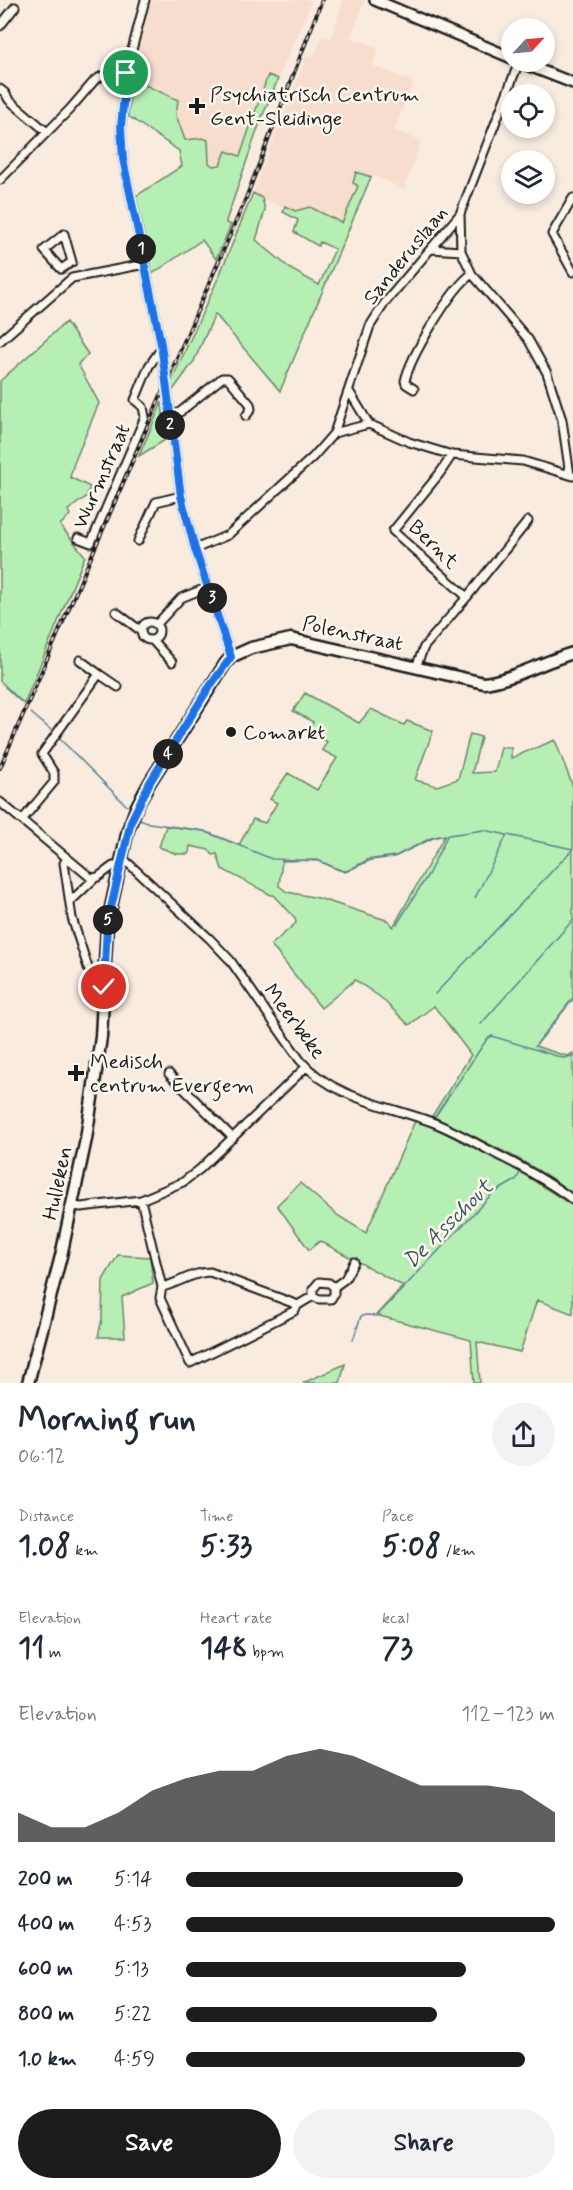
<!DOCTYPE html>
<meta charset="utf-8">
<style>
body{margin:0;font-family:Mynerve,sans-serif;background:#f2f2f3;color:#1f2937;height:100vh;display:flex;flex-direction:column;font-size:22px;white-space:nowrap}
*{box-sizing:border-box;margin:0}
p{font-size:20px;color:#747a83}
.icon{flex:none;width:33px;height:33px;fill:none;stroke:currentColor;stroke-width:2;stroke-linecap:round;stroke-linejoin:round}
.map{position:relative;height:1383px;overflow:hidden}
.panel{display:flex;flex-direction:column;background:#fff;flex:1}
.panel>*{flex:none}
.needle{width:39px;rotate:64deg}
.tools{position:absolute;left:501px;top:18px;display:grid;gap:12px}
.tools a{display:grid;place-items:center;width:54px;height:54px;border-radius:50%;background:#fff;box-shadow:0 3px 9px #0003;font-size:30px}
.pin{position:absolute;display:grid;place-items:center;width:51px;height:51px;color:#fff;margin:-26px;border:3px solid #fff;border-radius:50%;box-shadow:0 2px 6px #0007}
.km{position:absolute;width:30px;height:30px;margin:-15px;border-radius:50%;background:#222;color:#fff;font-size:16px;line-height:30px;text-align:center}
.round{display:grid;place-items:center;flex:none;width:63px;height:63px;border-radius:32px;background:#f2f2f3}
.head{display:flex;align-items:center;justify-content:space-between;height:102px;padding:0 18px}
h1{font-size:33px;font-weight:800;line-height:45px}
.metrics{display:grid;grid-template-columns:repeat(3,1fr);gap:9px;height:102px;padding:6px 18px}
.metrics div{display:grid;align-content:center}
.metrics b{font-size:30px;font-weight:800}
.metrics small{font-size:16px;font-weight:400}
.metrics p{font-size:16px}
.chart{height:168px;padding:12px 18px}
.chart p{display:flex;justify-content:space-between}
.chart svg{width:100%;height:108px;margin-top:6px;fill:#1c1c1c;opacity:.7}
.cta{display:flex;gap:12px;margin-top:auto;padding:12px 18px}
.cta a{flex:1;height:69px;border-radius:36px;background:#1c1c1c;color:#fff;font-size:24px;font-weight:800;line-height:69px;text-align:center}
.cta a+a{background:#f2f2f3;color:#1f2937}
ul{padding:0 18px;list-style:none;font-size:20px}
li{display:grid;grid-template-columns:96px 72px 1fr;align-items:center;height:45px}
li i{height:15px;border-radius:8px;background:#1c1c1c}
.map>svg:first-child{display:block}
.built{fill:#f7ddcd}
.green{fill:#b6efb3;stroke:#698668;stroke-width:1.5;fill-rule:evenodd}
.lines{fill:none;stroke-linecap:round;stroke-linejoin:round}
.stream{stroke:#588192;stroke-width:1.5}
.minor-casing{stroke:#1c1c1c;stroke-width:11}
.tertiary-casing{stroke:#1c1c1c;stroke-width:14}
.secondary-casing{stroke:#1c1c1c;stroke-width:15}
.minor{stroke:#fbf7ec;stroke-width:7}
.tertiary{stroke:#fbf7ec;stroke-width:9}
.secondary{stroke:#fbf7ec;stroke-width:10}
.rail-casing{stroke:#1c1c1c;stroke-width:4}
.rail{stroke:#fbf7ec;stroke-width:1.5;stroke-dasharray:4.5;stroke-linecap:butt}
.route-casing{stroke:#fff;stroke-width:12}
.route{stroke:#1a73e8;stroke-width:8}
.poi-dot{fill:#1c1c1c;stroke:#fbf7ec;stroke-width:2}
.labels{text-anchor:middle;stroke-width:5;stroke-linejoin:round;paint-order:stroke}
.poi-label{font-size:21px;fill:#1c1c1c;stroke:#fbf7ec;text-anchor:start}
.street-label{font-size:21px;fill:#1c1c1c;stroke:#fbf7ec}
.water-label{font-size:22px;font-style:italic;fill:#3f5761;stroke:#fbf7ec}
</style>
<div class="map">
<svg width="573" height="1383" viewBox="0 0 573 1383">
<rect width="100%" height="100%" fill="#f9ebde"/>
<filter id="ink" filterUnits="userSpaceOnUse"><feTurbulence type="fractalNoise" baseFrequency=".0167" numOctaves="2"/><feDisplacementMap in="SourceGraphic" scale="12" xChannelSelector="R" yChannelSelector="G"/><feConvolveMatrix kernelMatrix="1 2 1 2 8 2 1 2 1" color-interpolation-filters="sRGB"/></filter>
<g filter="url(#ink)">
<path class="built" d="M152 0H312L260 122 235 194 214 176 128 116 129 97 136 58Z
M343 0H365L351 37 378 48 372 65 413 82 394 130 421 141 404 189 372 175 371 177 356 172 358 185 342 223 310 207 300 210 295 211 285 206 284 209 253 193 307 55 313 57 322 36 331 39Z"/>
<path class="green" d="M268 75 278 79 260 122 226 221V223L231 225 216 259 202 240 152 274 136 196 182 166 179 151 128 116 132 79 178 100 176 115 185 140 203 138 208 140 209 163 213 166 220 165 226 151 240 156Z
M356 172 371 177 280 391 215 314 194 361 171 393 170 384 220 274 253 193 262 198 265 210 256 240 292 270 319 285 335 249 320 242 318 246 294 232 298 220 283 212 285 206 295 211 310 207 342 223 358 186 353 183Z
M66 322 88 354 78 364 99 403 74 463 70 477 90 487 86 497 68 510 70 515 60 525 85 556 24 704 0 681V381Z
M162 402 165 440 139 456Z
M305 693 359 723 371 709 404 725 407 721 433 731 415 780 437 786 458 779 470 734 481 737 472 773 495 772 501 747 511 748V758L555 740 573 787V998L535 1046 563 1055 568 1056 573 1053V1194C531 1161 479 1140 432 1116L471 1055 434 1006 409 1025 380 997 355 980 321 1008 271 945 296 923 295 918 274 895H271L222 869 217 854 213 855 209 850 190 846 189 854H177L159 847 166 826 204 831 239 845 253 819 265 823 277 803 270 799 288 773 317 790 337 758 322 750 327 742 309 730 313 722 293 711ZM445 835 393 927 389 921 318 898 287 892 279 886 282 861 317 860 339 870 347 871 371 858 372 860 394 857 431 838Z
M415 1121 438 1128 519 1171 573 1206V1314L537 1300 520 1352 477 1342 480 1383H474L471 1340 376 1315 403 1286 320 1241 309 1250 277 1205 300 1183 337 1215 366 1233Z
M118 1255 150 1257 153 1283 122 1297 125 1337H98L102 1319 103 1280Z
M345 1364 340 1383H303Z"/>
<g class="lines">
<path class="stream" d="M5 687 21 702
M31 713 52 731
M59 738 127 806
M140 819 149 823 204 831 272 859 319 861 345 872 373 859 396 856 435 837 484 830 573 849
M475 898 507 835
M397 924 429 873 447 836
M435 994 573 849
M481 1024 573 920
M537 1044 573 999
M434 1118 487 1039 492 1036 563 1058 573 1056
M353 1340 361 1316 367 1315 377 1316 492 1194 516 1180 521 1171 431 1126"/>
<defs>
<path id="minor" d="M145 0 126 73 121 127 123 159 161 344 181 496 195 549 231 657
M0 26 15 7
M0 89 5 93 9 100 47 132
M0 180 70 109 95 80 102 76 126 73
M573 198 552 234 573 272
M460 214 461 251 472 274 528 339 547 373 562 420 570 475
M64 234 72 262 61 269 44 250Z
M431 249 461 251
M0 341 72 278 145 264
M414 389 406 384 405 381C410 357 452 287 472 274
M349 391 369 424
M169 415 180 412 222 378H228L250 404 251 409 246 416
M334 433 369 424 409 442 452 455 523 461 573 476
M78 538 91 543 145 417 143 407 135 400 149 366 161 349
M138 541 156 502 181 496
M195 549 228 535 313 457 334 433 370 326 384 304 460 214 519 62
M467 597 528 521
M116 612 141 631
M141 631a9 9 0 1 1 18 0a9 9 0 1 1-18 0Z
M156 625 181 598 208 587
M152 640 172 662
M80 660 99 674
M416 667 424 647 467 597 393 531 440 473 452 455
M0 802 91 878 98 877 113 866 119 867
M22 820 54 782V773L42 754 99 674 118 687
M67 859 64 863 72 918 92 980 98 987H104
M121 860 127 862 210 939 230 960 300 1060C334 1099 386 1105 432 1122 453 1130 474 1142 494 1153 522 1167 548 1181 573 1200
M69 899H73L94 879
M169 1074 233 1138
M141 1200 162 1287 160 1298 190 1363 294 1311 298 1305 313 1296 319 1299H331L334 1294V1287L345 1279 354 1262
M73 1206 81 1207 141 1200 183 1182 200 1169 306 1067
M162 1287C179 1283 193 1272 210 1272L298 1305
M313 1296V1289L319 1282 329 1283 334 1287"/>
<path id="tertiary" d="M375 0 512 58
M519 62 573 83"/>
<path id="secondary" d="M28 1383 61 1256 86 1139 101 1037 107 925 128 830 137 806 150 782 225 664 231 657 251 648 291 639 484 683C511 680 545 661 573 653"/>
</defs>
<use href="#minor" class="minor-casing"/>
<use href="#tertiary" class="tertiary-casing"/>
<use href="#secondary" class="secondary-casing"/>
<use href="#minor" class="minor"/>
<use href="#tertiary" class="tertiary"/>
<use href="#secondary" class="secondary"/>
<defs>
<path id="rail" d="M0 768 246 198 322 0"/>
</defs>
<use href="#rail" class="rail-casing"/>
<use href="#rail" class="rail"/>
</g>
</g>
<g class="lines" filter="url(#ink)">
<defs>
<path id="route" d="M104 987 107 925 131 821 150 782 208 689 231 657 195 549 181 496 161 344 123 159 121 127 126 73"/>
</defs>
<use href="#route" class="route-casing"/>
<use href="#route" class="route"/>
</g>
<g class="poi-dot">
<path d="M194 97h6v6h6v6h-6v6h-6v-6h-6v-6h6z"/>
<circle cx="231" cy="732" r="6"/>
<path d="M73 1064h6v6h6v6h-6v6h-6v-6h-6v-6h6z"/>
</g>
<g class="labels">
<g class="poi-label">
<text x="210" y="101">Psychiatrisch Centrum<tspan x="210" dy="24">Gent-Sleidinge</tspan></text>
<text x="243" y="739">Comarkt</text>
<text x="90" y="1068">Medisch<tspan x="90" dy="24">centrum Evergem</tspan></text>
</g>
<g class="street-label">
<text transform="translate(405 255) rotate(-51)" y="7">Sanderuslaan</text>
<text transform="translate(101 476) rotate(-66)" y="7">Wurmstraat</text>
<text transform="translate(434 544) rotate(44)" y="7">Bernt</text>
<text transform="translate(353 633) rotate(12)" y="7">Polenstraat</text>
<text transform="translate(295 1021) rotate(53)" y="7">Meerbeke</text>
<text transform="translate(57 1183) rotate(-78)" y="7">Hulleken</text>
</g>
<g class="water-label">
<text transform="translate(447 1223) rotate(-45)" y="8">De Asschout</text>
</g>
</g>
</svg>
<div class="tools">
<a><svg class="needle" viewBox="-14 -14 28 28"><path d="M0-13l5 13h-10z" fill="#e53935"/><path d="M0 13l5-13h-10z" fill="#747a83"/></svg></a>
<a><svg class="icon" aria-label="locate" viewBox="0 0 24 24"><circle cx="12" cy="12" r="6"/><path d="M12 2v4M12 18v4M2 12h4M18 12h4"/></svg></a>
<a><svg class="icon" aria-label="layers" viewBox="0 0 24 24"><path d="M12 4l9 5-9 5-9-5zM3 14l9 5 9-5"/></svg></a>
</div>
<div class="pin" style="left:126px;top:73px;background:#1e9e55"><svg class="icon" aria-label="arrive" viewBox="0 0 24 24"><path d="M6 21V4h12l-3 4 3 4H6"/></svg></div>
<div class="pin" style="left:104px;top:987px;background:#d93025"><svg class="icon" aria-label="check" viewBox="0 0 24 24"><path d="M5 12l5 5 9-10"/></svg></div>
<b class="km" style="left:141px;top:249px">1</b>
<b class="km" style="left:170px;top:425px">2</b>
<b class="km" style="left:212px;top:598px">3</b>
<b class="km" style="left:168px;top:754px">4</b>
<b class="km" style="left:108px;top:920px">5</b>
</div>
<section class="panel">
<div class="head"><div><h1>Morning run</h1><p>06:12</p></div><a class="round"><svg class="icon" aria-label="share" viewBox="0 0 24 24"><path d="M12 15V3M7 8l5-5 5 5M5 13v7h14v-7"/></svg></a></div>
<div class="metrics">
<div><p>Distance</p><b>1.08<small> km</small></b></div>
<div><p>Time</p><b>5:33</b></div>
<div><p>Pace</p><b>5:08<small> /km</small></b></div>
</div>
<div class="metrics">
<div><p>Elevation</p><b>11<small> m</small></b></div>
<div><p>Heart rate</p><b>148<small> bpm</small></b></div>
<div><p>kcal</p><b>73</b></div>
</div>
<div class="chart"><p><span>Elevation</span>112–123 m</p>
<svg viewBox="0 0 160 44" preserveAspectRatio="none"><path d="M0 44V32L10 38L20 38L30 32L40 23L50 18L60 15L70 15L80 9L90 6L100 9L110 15L120 21L130 21L140 21L150 23L160 32V44z"/></svg>
</div>
<ul>
<li><b>200 m</b>5:14<i style="width:75%"></i></li>
<li><b>400 m</b>4:53<i style="width:100%"></i></li>
<li><b>600 m</b>5:13<i style="width:76%"></i></li>
<li><b>800 m</b>5:22<i style="width:68%"></i></li>
<li><b>1.0 km</b>4:59<i style="width:92%"></i></li>
</ul>
<div class="cta"><a>Save</a><a>Share</a></div>
</section>
